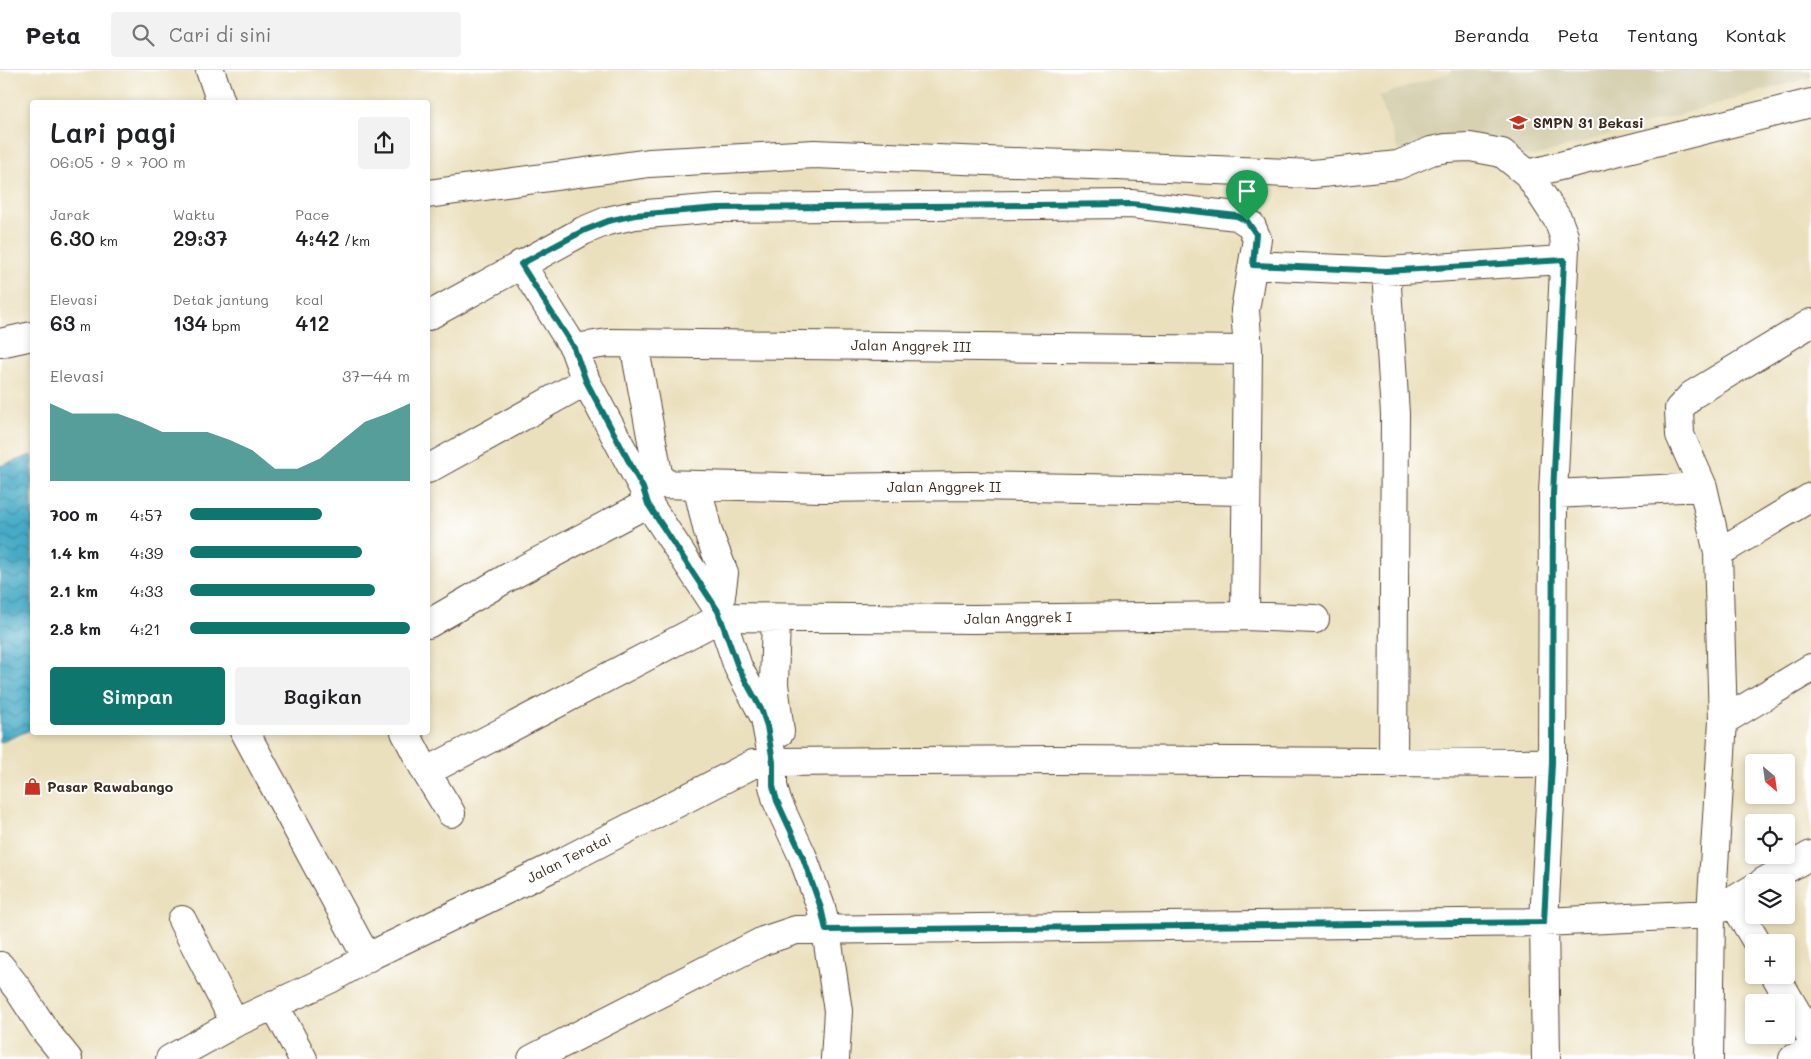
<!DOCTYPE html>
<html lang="id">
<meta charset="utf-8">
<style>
body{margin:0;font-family:Mali,sans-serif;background:#f2f2f2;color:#202124;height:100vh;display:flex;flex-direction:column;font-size:19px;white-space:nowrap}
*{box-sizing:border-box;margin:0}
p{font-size:16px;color:#757577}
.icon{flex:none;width:28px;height:28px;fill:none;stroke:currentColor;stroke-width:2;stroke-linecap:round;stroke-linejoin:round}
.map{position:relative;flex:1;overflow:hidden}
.details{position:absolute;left:30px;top:30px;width:400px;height:635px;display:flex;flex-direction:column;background:#fff;border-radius:5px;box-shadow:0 2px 8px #0003}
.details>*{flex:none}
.needle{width:32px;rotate:151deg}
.tools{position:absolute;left:1745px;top:684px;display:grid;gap:10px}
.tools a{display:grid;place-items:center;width:50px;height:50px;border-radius:5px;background:#fff;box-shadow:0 2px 8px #0003;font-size:25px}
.pin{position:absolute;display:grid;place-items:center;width:42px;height:42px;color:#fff;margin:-51px -21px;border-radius:50% 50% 50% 0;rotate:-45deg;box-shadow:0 0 5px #0007}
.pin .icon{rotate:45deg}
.round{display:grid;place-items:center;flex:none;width:52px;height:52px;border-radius:5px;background:#f2f2f2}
.headline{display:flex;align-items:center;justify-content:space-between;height:85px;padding:0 20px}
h1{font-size:28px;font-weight:600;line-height:38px}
.metrics{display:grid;grid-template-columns:repeat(3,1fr);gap:8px;height:85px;padding:5px 20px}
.metrics div{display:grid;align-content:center}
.metrics b{font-size:21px;font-weight:600}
.metrics small{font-size:14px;font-weight:400}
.metrics p{font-size:14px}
.chart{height:140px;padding:10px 20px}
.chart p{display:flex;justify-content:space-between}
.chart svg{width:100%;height:90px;margin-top:5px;fill:#0f766e;opacity:.7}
.button{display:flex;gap:10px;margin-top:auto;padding:10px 20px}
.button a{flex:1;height:58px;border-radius:5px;background:#0f766e;color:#fff;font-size:20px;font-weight:600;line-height:58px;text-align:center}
.button a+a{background:#f2f2f2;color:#202124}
ul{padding:0 20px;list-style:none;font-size:16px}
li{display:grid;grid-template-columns:80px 60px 1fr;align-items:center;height:38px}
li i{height:12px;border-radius:6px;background:#0f766e}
header{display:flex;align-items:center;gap:30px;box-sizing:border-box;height:70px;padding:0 25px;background:#fff;border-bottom:1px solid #e0e0e0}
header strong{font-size:24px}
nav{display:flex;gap:28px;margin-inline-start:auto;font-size:18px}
.search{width:350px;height:45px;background:#f2f2f2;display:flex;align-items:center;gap:12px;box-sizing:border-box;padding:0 18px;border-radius:5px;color:#757577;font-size:19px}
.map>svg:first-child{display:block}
.built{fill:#d7d1b2}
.water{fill:url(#water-waves);stroke:#416a72}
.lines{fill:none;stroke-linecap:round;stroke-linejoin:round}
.minor-casing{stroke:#554536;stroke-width:30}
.minor{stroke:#fff;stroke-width:28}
.route-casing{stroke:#fff;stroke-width:10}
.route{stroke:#0f766e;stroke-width:6}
.labels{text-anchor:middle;stroke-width:4;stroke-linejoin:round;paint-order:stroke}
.poi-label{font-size:14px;font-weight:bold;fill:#3b2a1e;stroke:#fff;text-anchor:start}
.street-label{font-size:14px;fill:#3b2a1e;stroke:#fff}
</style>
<header>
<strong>Peta</strong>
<div class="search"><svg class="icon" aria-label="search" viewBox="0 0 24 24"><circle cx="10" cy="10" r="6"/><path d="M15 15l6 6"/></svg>Cari di sini</div>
<nav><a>Beranda</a><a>Peta</a><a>Tentang</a><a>Kontak</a></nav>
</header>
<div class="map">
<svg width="1811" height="989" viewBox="0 0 1811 989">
<defs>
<pattern id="water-waves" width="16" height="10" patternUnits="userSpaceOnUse" patternTransform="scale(1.25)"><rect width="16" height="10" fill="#47aac6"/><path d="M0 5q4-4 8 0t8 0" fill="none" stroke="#3c8ba0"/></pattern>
</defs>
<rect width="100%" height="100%" fill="#fff"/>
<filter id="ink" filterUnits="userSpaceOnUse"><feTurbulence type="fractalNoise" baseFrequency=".02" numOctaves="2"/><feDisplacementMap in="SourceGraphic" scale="10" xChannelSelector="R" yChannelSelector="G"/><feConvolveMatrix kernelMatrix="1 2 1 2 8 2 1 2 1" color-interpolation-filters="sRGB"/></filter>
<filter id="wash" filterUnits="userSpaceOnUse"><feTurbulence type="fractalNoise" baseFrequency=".0096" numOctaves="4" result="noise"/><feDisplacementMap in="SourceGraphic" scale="20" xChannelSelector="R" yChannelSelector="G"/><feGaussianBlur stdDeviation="1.12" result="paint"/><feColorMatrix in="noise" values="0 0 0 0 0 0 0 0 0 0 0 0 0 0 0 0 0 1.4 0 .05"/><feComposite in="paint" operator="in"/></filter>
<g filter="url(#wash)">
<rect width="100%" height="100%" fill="#ebe0be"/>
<path class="built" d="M1452 0H1811V7L1535 86 1398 80 1379 26 1453 2Z"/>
<path class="water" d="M32 385V659L0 673V396Z"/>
</g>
<g filter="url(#ink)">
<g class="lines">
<defs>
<path id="minor" d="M210 0 221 32
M1528 104 1811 33
M428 124 649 93 814 84 1313 104 1398 95 1431 81 1446 78 1470 77 1502 83 1528 104 1558 150 1564 166 1565 178 1553 424 1552 693 1544 852 1546 989
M521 194 574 278 586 311 643 418 648 433 719 541 738 597 765 648 773 692V716L777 731 802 785 821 837 826 860 838 941 835 989
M1253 195 1386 201 1564 190
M1386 201 1395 344 1393 694
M428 246 583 161 607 151 635 145 718 138 1131 134 1237 146 1251 155 1257 169 1245 240 1248 280 1245 546
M0 273 32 266
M634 274 660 414
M574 278 608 273 1248 280
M428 399 586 311
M697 415 708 462 724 503 719 541
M643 418 660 414 822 418 969 416 1246 421
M1553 424 1703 417
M1718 483 1811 427
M776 549 774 614 780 662
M428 554 507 508 648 433
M1723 651 1811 598
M245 662 367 888
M405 662 426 702 451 743
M426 702 722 547 973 549 1245 546 1315 549
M1763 812 1811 785
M1732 830 1757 872
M182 850 235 953
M0 896 18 919 46 962 68 989
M1775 905 1811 967
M274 934 303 989
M170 989 235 953 330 909 374 884 553 797 753 694 773 692 1054 690 1552 693
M532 989 763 871 796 860 1544 852 1711 844 1754 818
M1709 989 1711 844 1723 651 1718 483 1703 417 1680 365 1679 339 1692 325 1811 253
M1793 989 1811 978"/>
</defs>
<use href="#minor" class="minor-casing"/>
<use href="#minor" class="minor"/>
</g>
</g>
<g class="lines" filter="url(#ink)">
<defs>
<path id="route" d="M1131 134 1237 146 1247 151 1256 164 1253 195 1386 201 1564 190 1553 424 1552 693 1544 852 826 860 821 838 802 785 777 731 773 716V692L767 656 762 641 738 597 718 541 648 434 643 418 586 311 574 278 521 194 583 161 608 151 635 145 718 138Z"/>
</defs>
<use href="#route" class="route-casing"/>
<use href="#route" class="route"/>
</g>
<defs>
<symbol id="school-bare" viewBox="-9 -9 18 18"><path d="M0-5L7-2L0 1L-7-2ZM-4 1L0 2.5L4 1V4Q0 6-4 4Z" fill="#c8321e" stroke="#fff" stroke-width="2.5" paint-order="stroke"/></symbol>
<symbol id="shop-bare" viewBox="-9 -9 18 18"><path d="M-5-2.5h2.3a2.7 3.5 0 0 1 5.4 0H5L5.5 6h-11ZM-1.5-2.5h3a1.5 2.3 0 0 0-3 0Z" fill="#c8321e" stroke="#fff" stroke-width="2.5" paint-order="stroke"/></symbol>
</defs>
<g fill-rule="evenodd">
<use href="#school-bare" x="1506" y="40" width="25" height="25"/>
<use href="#shop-bare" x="20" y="704" width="25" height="25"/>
</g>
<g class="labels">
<g class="poi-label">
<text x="1533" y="58">SMPN 31 Bekasi</text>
<text x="47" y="722">Pasar Rawabango</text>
</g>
<g class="street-label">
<text transform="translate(911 276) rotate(1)" y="5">Jalan Anggrek III</text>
<text x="944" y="422">Jalan Anggrek II</text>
<text transform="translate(1018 548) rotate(-1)" y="5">Jalan Anggrek I</text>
<text transform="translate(569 788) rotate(-27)" y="5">Jalan Teratai</text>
</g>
</g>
</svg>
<div class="tools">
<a><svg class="needle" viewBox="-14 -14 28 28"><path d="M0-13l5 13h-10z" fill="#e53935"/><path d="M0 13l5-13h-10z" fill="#757577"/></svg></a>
<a><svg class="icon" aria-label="locate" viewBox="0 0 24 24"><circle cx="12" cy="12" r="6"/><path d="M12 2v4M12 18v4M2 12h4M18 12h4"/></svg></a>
<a><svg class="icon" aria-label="layers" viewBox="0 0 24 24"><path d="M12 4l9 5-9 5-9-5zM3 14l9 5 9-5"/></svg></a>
<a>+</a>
<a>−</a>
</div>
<div class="pin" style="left:1247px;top:151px;background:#1e9e55"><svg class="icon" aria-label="arrive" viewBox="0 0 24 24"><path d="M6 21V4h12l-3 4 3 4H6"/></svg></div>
<section class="details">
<div class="headline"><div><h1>Lari pagi</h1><p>06:05 · 9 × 700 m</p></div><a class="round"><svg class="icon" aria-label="share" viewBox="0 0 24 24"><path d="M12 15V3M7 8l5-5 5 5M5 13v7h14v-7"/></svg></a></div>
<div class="metrics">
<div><p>Jarak</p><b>6.30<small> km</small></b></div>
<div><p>Waktu</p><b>29:37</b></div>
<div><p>Pace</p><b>4:42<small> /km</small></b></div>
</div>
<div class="metrics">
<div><p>Elevasi</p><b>63<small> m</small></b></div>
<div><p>Detak jantung</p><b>134<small> bpm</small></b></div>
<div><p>kcal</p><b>412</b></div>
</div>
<div class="chart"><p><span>Elevasi</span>37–44 m</p>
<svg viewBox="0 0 160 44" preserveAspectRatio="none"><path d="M0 44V6L10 11L20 11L30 11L40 15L50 20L60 20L70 20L80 24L90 29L100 38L110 38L120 33L130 24L140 15L150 11L160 6V44z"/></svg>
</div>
<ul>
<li><b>700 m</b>4:57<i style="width:60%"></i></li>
<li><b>1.4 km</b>4:39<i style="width:78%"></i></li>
<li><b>2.1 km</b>4:33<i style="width:84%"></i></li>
<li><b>2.8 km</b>4:21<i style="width:100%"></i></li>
</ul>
<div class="button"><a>Simpan</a><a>Bagikan</a></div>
</section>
</div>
